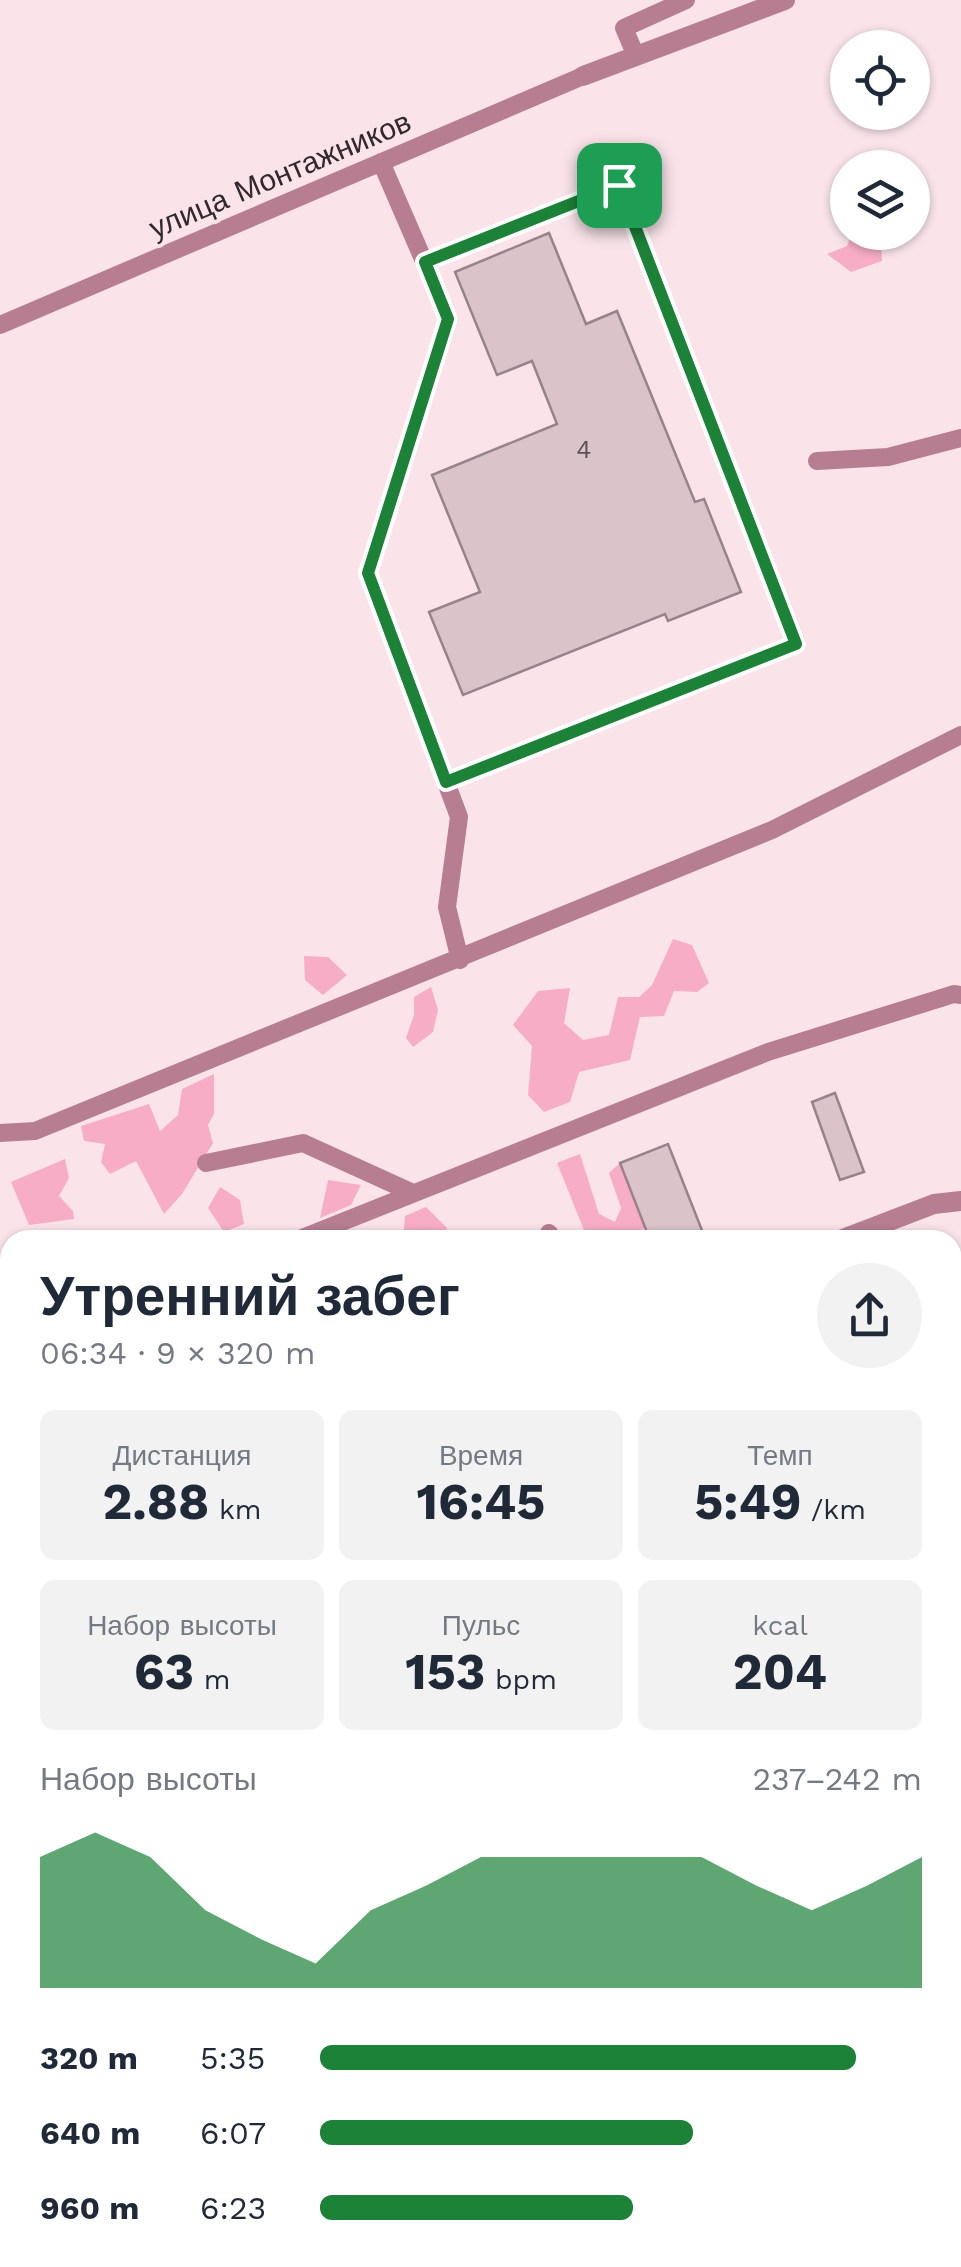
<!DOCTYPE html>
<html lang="ru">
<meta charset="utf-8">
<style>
body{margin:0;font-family:"Work Sans",sans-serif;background:#f2f2f3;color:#1f2937;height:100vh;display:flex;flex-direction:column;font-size:38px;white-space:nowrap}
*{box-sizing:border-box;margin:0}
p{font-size:32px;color:#747a83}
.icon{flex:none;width:55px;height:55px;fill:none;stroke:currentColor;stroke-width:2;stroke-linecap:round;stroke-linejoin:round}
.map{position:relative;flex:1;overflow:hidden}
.side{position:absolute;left:0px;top:1230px;width:962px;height:1038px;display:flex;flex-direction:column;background:#fff;border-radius:30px 30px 0 0;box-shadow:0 2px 8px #0004}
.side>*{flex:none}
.buttons{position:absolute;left:830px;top:30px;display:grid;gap:20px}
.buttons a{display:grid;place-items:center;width:100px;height:100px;border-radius:50%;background:#fff;box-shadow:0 2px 8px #0004;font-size:50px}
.pin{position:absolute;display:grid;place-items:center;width:85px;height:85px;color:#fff;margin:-42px;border-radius:20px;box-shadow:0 5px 15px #0006}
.round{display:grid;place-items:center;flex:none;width:105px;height:105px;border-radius:52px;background:#f2f2f3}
.overview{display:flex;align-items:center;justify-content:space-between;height:170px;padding:0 40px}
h1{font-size:55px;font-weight:700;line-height:75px}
.figures{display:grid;grid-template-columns:repeat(3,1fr);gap:15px;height:170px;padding:10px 40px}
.figures div{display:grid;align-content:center;border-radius:15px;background:#f2f2f3;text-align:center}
.figures b{font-size:50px;font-weight:700}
.figures small{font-size:28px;font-weight:400}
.figures p{font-size:28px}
.chart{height:280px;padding:20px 40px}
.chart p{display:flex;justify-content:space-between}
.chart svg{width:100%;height:180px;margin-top:10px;fill:#1b8237;opacity:.7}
ul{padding:0 40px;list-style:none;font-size:32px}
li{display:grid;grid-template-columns:160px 120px 1fr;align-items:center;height:75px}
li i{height:25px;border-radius:12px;background:#1b8237}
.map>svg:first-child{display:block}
.green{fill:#f7adc6}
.building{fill:#dac4ca;stroke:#978389;stroke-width:2.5}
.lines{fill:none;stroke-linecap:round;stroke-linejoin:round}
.lane{stroke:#b77e91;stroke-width:18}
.street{stroke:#b77e91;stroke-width:20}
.route-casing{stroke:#fff;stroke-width:20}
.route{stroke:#1b8237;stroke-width:12}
.labels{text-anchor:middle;stroke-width:8;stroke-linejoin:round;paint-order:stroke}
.number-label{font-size:25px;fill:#5c5054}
.street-label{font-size:30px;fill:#32292c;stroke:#fae4ea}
</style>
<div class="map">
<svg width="961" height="2267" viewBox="0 0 961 2267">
<rect width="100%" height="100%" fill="#fae4ea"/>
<path class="green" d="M852 233H880L882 261 851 272 827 254 847 246Z
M673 939 692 945 709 983 697 992 674 991 664 1016 640 1017 630 1060 579 1072 570 1102 544 1112 528 1095 532 1046 513 1025 538 991 570 988 564 1023 583 1040 609 1035 618 997H639L652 985Z
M304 956 328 957 347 975 323 995 305 980Z
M431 987 438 1010 433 1032 413 1047 406 1038 414 1015V997Z
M214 1074V1114L208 1125 213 1143 182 1194 164 1214 136 1161 110 1174 101 1162 105 1144 84 1141 81 1126 149 1104 160 1131 178 1115 182 1089Z
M580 1154 599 1214 615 1222 621 1208 609 1173 620 1163 645 1227 631 1240H588L557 1163Z
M65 1159 69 1178 59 1196 73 1211 74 1219 29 1225 11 1182Z
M328 1180 361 1185 351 1205 320 1218Z
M220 1187 240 1200 244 1224 224 1232 208 1208Z
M426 1207 447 1228 444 1240H403L405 1216Z
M100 2258H200L189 2267H79Z"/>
<path class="building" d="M549 233 586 324 617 311 695 502 704 499 741 592 668 621 665 614 463 695 429 612 480 592 432 475 557 424 532 361 497 375 455 272Z
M835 1093 864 1172 840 1180 812 1102Z
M668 1144 705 1238 699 1240H650L620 1163Z
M961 1875V2267H875L871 2258H952V1879Z"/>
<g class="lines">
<path class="lane" d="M636 56 624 28 686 0
M381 162 449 319 368 573 459 817 447 907 460 960
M425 262 619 185 797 644 446 782
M0 325 583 76
M817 461 888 457 961 438
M0 1133 35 1131 772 830 961 735
M206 1163 303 1143 413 1193
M549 1233 551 1240
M297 1240 768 1052 954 994 961 995
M952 1579 961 1578
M952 1828 961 1825
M303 2258 307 2267"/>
<path class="street" d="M583 76 785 0
M840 1240 934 1204 961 1201
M0 1603 10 1599"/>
</g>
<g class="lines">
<defs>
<path id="route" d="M619 185 796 644 446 782 368 573 448 319 425 262Z"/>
</defs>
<use href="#route" class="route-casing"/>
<use href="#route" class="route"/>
</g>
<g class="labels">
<g class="number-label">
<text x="584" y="458">4</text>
</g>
<g class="street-label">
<text transform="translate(280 175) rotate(-23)" y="10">улица Монтажников</text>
</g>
</g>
</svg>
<div class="buttons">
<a><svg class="icon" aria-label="locate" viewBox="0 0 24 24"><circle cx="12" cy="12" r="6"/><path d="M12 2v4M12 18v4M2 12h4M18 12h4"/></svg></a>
<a><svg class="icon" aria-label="layers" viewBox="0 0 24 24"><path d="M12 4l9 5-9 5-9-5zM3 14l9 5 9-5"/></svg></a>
</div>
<div class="pin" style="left:619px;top:185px;background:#1e9e55"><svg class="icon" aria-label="arrive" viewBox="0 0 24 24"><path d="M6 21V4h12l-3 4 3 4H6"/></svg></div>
<section class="side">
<div class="overview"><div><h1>Утренний забег</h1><p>06:34 · 9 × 320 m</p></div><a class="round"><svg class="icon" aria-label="share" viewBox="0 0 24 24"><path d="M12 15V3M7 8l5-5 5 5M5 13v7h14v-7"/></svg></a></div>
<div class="figures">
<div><p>Дистанция</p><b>2.88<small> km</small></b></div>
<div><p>Время</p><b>16:45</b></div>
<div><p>Темп</p><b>5:49<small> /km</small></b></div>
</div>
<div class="figures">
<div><p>Набор высоты</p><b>63<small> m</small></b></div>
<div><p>Пульс</p><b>153<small> bpm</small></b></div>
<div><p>kcal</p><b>204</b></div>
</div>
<div class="chart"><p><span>Набор высоты</span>237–242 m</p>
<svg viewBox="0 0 160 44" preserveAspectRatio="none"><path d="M0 44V12L10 6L20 12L30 25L40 32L50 38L60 25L70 19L80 12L90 12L100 12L110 12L120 12L130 19L140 25L150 19L160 12V44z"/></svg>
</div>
<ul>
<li><b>320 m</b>5:35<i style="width:89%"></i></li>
<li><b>640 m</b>6:07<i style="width:62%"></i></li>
<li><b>960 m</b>6:23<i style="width:52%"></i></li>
</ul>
</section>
</div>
